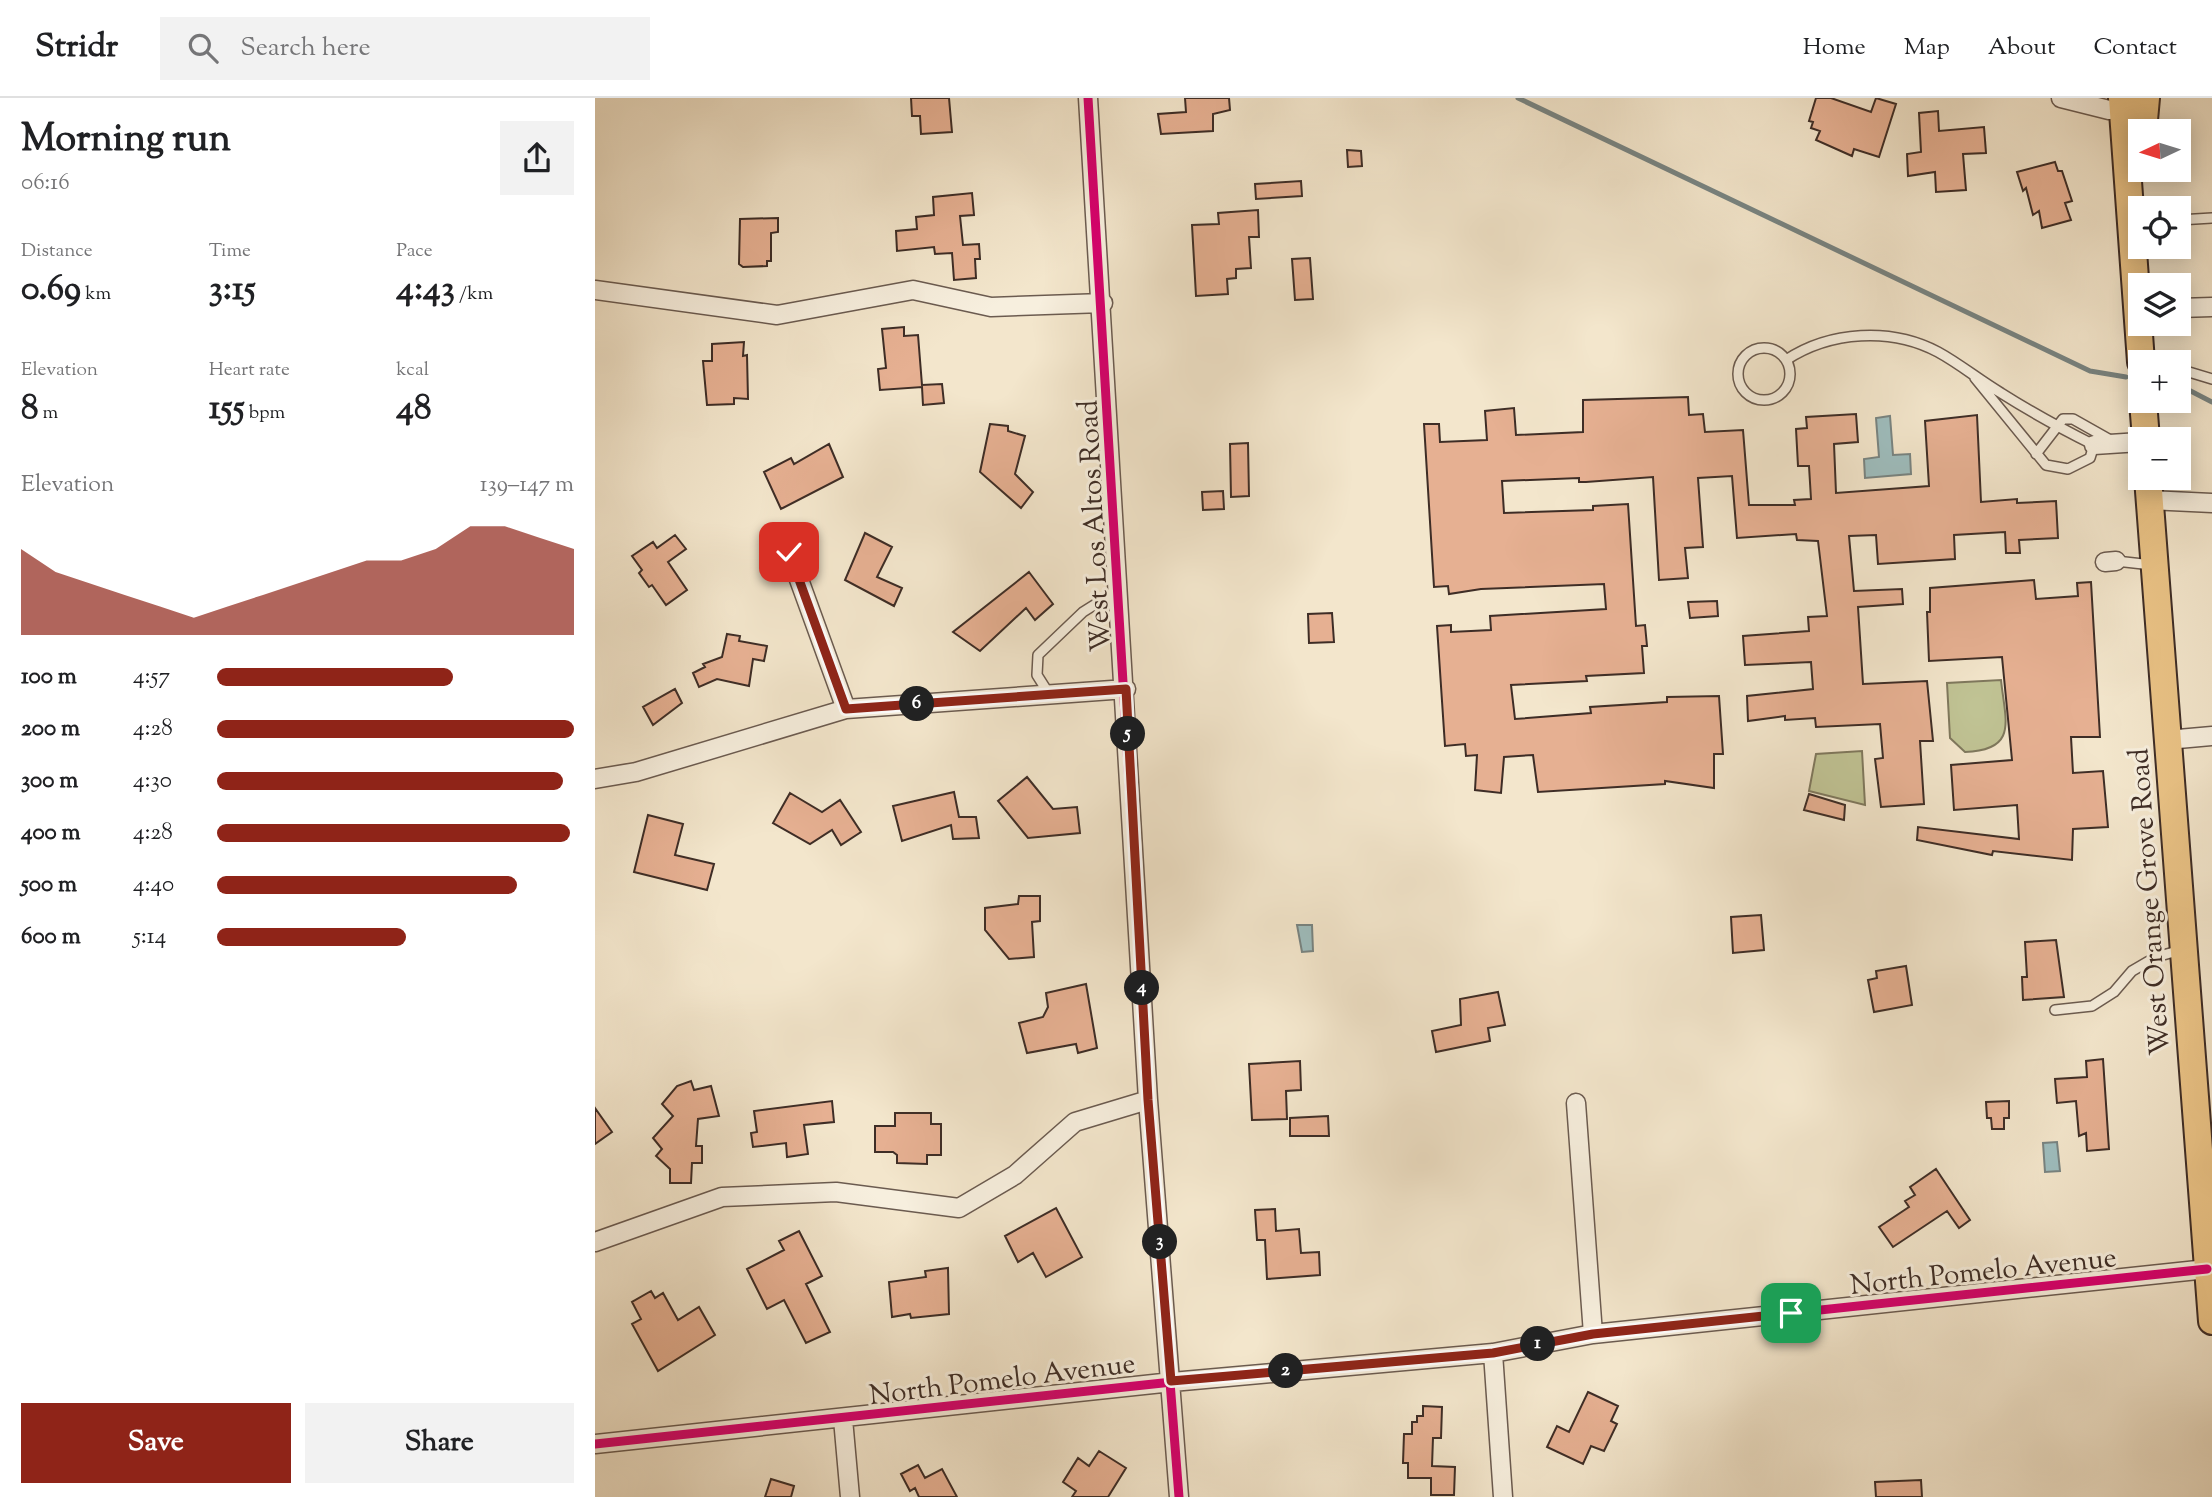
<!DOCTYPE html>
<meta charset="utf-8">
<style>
body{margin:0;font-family:"Sorts Mill Goudy",serif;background:#f2f2f2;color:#202124;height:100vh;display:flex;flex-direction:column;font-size:26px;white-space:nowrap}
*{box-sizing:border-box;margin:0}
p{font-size:23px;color:#757577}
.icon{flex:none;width:38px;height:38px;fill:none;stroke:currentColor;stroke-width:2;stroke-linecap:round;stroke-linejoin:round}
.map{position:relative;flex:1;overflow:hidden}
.panel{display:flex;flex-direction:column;background:#fff;width:595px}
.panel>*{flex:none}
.needle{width:46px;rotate:266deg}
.tools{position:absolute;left:1533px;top:21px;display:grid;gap:14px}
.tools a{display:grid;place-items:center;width:63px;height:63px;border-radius:0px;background:#fff;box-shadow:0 4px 18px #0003;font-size:35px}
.pin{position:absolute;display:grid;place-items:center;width:60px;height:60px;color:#fff;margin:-30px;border-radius:14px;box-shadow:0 4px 10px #0006}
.km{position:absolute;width:35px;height:35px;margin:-18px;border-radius:50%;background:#222;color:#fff;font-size:19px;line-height:35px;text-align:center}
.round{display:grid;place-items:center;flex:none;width:74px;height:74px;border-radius:0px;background:#f2f2f2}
.summary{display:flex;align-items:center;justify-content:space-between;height:119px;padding:0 21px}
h1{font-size:38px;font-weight:700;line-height:52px}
.stats{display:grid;grid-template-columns:repeat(3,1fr);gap:10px;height:119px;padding:7px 21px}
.stats div{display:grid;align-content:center}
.stats b{font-size:35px;font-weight:700}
.stats small{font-size:19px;font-weight:400}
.stats p{font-size:19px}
.chart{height:196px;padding:14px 21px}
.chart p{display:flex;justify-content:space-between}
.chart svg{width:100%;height:126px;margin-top:7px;fill:#8f2418;opacity:.7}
.primary-button{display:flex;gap:14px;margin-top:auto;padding:14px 21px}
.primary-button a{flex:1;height:80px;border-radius:0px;background:#8f2418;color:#fff;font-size:28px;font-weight:700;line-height:80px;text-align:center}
.primary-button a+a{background:#f2f2f2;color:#202124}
ul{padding:0 21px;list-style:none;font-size:23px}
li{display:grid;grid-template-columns:112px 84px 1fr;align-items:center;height:52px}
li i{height:18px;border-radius:9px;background:#8f2418}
header{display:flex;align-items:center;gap:42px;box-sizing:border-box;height:98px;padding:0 35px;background:#fff;border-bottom:2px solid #e0e0e0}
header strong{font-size:33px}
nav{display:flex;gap:38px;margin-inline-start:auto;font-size:24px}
.search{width:490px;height:63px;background:#f2f2f2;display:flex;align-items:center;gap:18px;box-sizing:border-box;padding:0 24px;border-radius:0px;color:#757577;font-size:26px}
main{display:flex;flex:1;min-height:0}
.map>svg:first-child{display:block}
.green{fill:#c0c394;stroke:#7f785d;stroke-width:2}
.water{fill:#9ebebf;stroke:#788482;stroke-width:2}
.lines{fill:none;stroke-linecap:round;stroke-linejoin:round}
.stream{stroke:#788482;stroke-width:5}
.building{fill:#e6b092;stroke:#3e2d26;stroke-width:2}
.lane-casing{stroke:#6b5b50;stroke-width:12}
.street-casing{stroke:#6b5b50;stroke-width:21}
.primary-casing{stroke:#3e2d26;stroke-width:30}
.lane{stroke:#f7efde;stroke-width:9}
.street{stroke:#f7efde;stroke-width:18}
.primary{stroke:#eac386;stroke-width:26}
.cycleway-casing{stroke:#f7efde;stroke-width:13}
.cycleway{stroke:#d6006c;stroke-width:9}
.route-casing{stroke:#fff;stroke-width:14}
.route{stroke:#8f2418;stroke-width:9}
.labels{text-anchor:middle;stroke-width:6;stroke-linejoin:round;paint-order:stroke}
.street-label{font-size:28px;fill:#3e2d26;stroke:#f7efde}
</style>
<header>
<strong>Stridr</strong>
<div class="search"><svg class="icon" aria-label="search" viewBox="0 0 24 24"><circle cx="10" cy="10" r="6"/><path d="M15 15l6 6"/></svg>Search here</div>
<nav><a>Home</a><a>Map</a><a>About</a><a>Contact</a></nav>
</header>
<main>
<section class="panel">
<div class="summary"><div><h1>Morning run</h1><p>06:16</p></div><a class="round"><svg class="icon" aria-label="share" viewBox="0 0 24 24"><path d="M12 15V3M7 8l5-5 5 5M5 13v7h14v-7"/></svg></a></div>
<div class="stats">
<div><p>Distance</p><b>0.69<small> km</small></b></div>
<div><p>Time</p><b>3:15</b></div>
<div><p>Pace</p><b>4:43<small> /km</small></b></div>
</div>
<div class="stats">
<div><p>Elevation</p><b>8<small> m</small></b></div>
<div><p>Heart rate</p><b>155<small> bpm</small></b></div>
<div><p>kcal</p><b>48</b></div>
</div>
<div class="chart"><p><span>Elevation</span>139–147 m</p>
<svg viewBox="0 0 160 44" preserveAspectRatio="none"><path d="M0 44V14L10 22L20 26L30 30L40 34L50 38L60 34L70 30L80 26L90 22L100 18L110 18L120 14L130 6L140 6L150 10L160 14V44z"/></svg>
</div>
<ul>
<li><b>100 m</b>4:57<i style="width:66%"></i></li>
<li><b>200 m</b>4:28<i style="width:100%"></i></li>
<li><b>300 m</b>4:30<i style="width:97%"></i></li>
<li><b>400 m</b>4:28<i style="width:99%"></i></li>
<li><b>500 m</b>4:40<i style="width:84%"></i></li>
<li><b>600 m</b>5:14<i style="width:53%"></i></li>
</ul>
<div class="primary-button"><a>Save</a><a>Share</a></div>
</section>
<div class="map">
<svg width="1617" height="1399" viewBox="0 0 1617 1399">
<rect width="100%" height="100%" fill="#f3e6cc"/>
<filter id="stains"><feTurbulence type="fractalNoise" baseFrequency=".00286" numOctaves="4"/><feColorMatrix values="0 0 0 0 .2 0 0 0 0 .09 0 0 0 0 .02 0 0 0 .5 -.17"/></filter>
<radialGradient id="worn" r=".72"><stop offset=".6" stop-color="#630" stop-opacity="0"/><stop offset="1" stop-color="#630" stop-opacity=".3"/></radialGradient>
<path class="green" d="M1406 582C1410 622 1424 652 1370 654L1355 640 1352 585Z
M1267 653 1270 707 1214 693 1221 656Z"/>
<path class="water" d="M1295 318 1298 357 1315 356 1316 376 1270 380 1269 361 1284 359 1281 320Z
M702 827H717L718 853 707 854Z
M1462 1044 1465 1073 1450 1074 1448 1045Z"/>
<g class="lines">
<path class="stream" d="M923 0 1495 273 1531 279
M1584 287 1617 304"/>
</g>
<path class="building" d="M316 0H354L357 34 326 36 325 18H317Z
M590 0H634L635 12 618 16V33L566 36 563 16 591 14Z
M1221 0H1236L1276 14 1281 0 1301 6 1284 59 1259 51 1257 58 1221 42 1225 33 1216 30 1218 24 1214 23Z
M1343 13 1344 33 1389 29 1391 55 1368 56 1371 92 1341 94 1340 74 1313 78 1312 56 1326 54 1324 15Z
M752 52 766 53 767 68 753 69Z
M1460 64 1463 73H1467L1477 103 1470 105 1476 122 1447 130 1444 113 1438 117 1431 90 1428 93 1422 74Z
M706 83 707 98 661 101 660 86Z
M377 95 379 117 365 118 368 147 384 146 385 161H380L381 180 359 182 357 155 340 156 339 149 302 153 301 133 322 131 321 119 339 117 338 99Z
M663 112 664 139H654L656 170 641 171V180L632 181 633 196 601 198 597 127 624 126 623 115Z
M183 120V134L176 135V163H172V168L148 169 144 166 145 121Z
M715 160 718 201 700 202 697 161Z
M309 229V238L323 237 327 287 347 286 349 305 328 307 327 289 285 292 283 271 291 270 287 231Z
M149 244 148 258 152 257 153 301 139 300V306L112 307 108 263H117V246Z
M1093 299 1094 317 1108 316 1110 334 1148 332 1154 407H1200L1199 402 1216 401 1214 368H1203L1201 331 1212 330 1211 319 1261 316 1263 344 1239 346 1241 395 1334 388 1330 323 1382 317 1386 404 1422 401V405L1461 403 1463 440 1424 442 1425 455H1411L1410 434 1359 437 1360 461 1283 466 1281 437 1254 438 1259 493 1307 491 1308 506 1263 509 1268 586 1332 583 1338 643H1325L1329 706 1286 709 1280 661 1288 660 1285 626 1221 629 1220 620 1190 622V618L1153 623 1152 598 1218 591 1216 564 1150 567 1148 538 1214 533 1213 519 1232 518 1223 443 1202 442 1201 436 1142 440 1137 378 1103 380 1108 449 1090 450 1093 480 1064 482 1058 379 991 384H984V380L907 383 909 415 998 412V408L1033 406 1041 528 1050 527 1052 548H1047L1049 575 991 578 992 583 916 587 920 621 996 615 995 609 1072 604V599L1124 598 1128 656H1119V690L1070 683V686L943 694 938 657 909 659 906 695 880 692 882 657 871 658 870 646 850 648 842 528 856 527V534L896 532 895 518 1011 511 1009 486 886 491 854 496 853 488 839 489 829 326H844L845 344 892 342 890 313 919 310 921 337 988 334V302Z
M395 326 413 328V333L430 338 420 376 438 394 426 410 385 374Z
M653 345 654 398 636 399 635 346Z
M234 346 248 379 186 411 169 374 196 360 199 366Z
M628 393 629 411 608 412 607 394Z
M270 435 297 449 282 479 307 490 299 508 250 482Z
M80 437 91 451 73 464 92 492 71 507 57 487 54 489 44 475 47 472 37 458 58 444 62 450Z
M434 474 458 506 440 522 431 510 385 553 358 534Z
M1439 482 1441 501 1483 498 1482 485 1496 484 1505 639H1476L1478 675 1508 673 1513 729 1478 731 1477 762 1398 753 1397 757 1322 742 1323 729 1424 741 1422 707 1359 712 1356 667 1417 662 1407 559 1334 563 1332 514H1335V490Z
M1122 503 1123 518 1095 520 1093 504Z
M737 515 739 544 714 545 713 516Z
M132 536 145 538 144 543 172 548 169 563 158 561 154 588 122 581 104 589 98 575 110 569 108 566 127 559Z
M80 591 87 605 58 627 48 609Z
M432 679 458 711 482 709 485 735 433 740 403 703Z
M359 694 364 719H381L384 740 358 741 356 727 307 743 298 708Z
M195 695 227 714 245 702 266 734 246 747 237 732 215 746 178 725Z
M1214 696 1250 707 1249 722 1209 712Z
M53 717 88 726 80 757 119 766 112 792 39 774Z
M424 798H445V823L437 824 439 859 414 861 390 832V810L423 806Z
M1166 817 1169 852 1138 855 1136 819Z
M1461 842 1469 899 1428 902 1427 879H1432L1430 844Z
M1311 868 1317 907 1279 914 1273 882 1282 880 1281 873Z
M491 886 502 950 483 955 481 946 432 955 424 925 448 919 453 909 451 895Z
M903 894 910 927 893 930 895 943 841 954 837 933 866 927 865 901Z
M1508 961 1514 1051 1492 1053 1491 1035 1484 1038 1481 1003 1462 1005 1460 981 1492 979 1491 963Z
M705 963 706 992 691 993 692 1021 657 1022 654 966Z
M96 983 99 992 116 988 124 1018 103 1021 101 1048H107V1065H97L96 1085H75V1071L61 1058 67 1051 58 1040 78 1018 67 1006 82 988Z
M237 1003 239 1024 209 1027 213 1056 192 1059 191 1045 158 1049 156 1035 162 1034 159 1013Z
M1414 1003V1020H1409V1031H1397L1396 1020H1392L1391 1004Z
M0 1010 17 1034 0 1046Z
M300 1015H336V1026H346V1057H332V1066L302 1065V1057L298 1054H280V1028H300Z
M733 1018 734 1038H695V1020Z
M1341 1071 1375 1122 1364 1130 1352 1113 1298 1149 1284 1129 1314 1109 1310 1103 1320 1097 1315 1089Z
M461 1110 487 1159 451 1179 438 1155 423 1164 410 1138Z
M680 1111 681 1133 704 1131 706 1155 724 1154 725 1177 672 1181 670 1142H662L660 1112Z
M204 1133 227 1178 211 1186 235 1234 211 1245 189 1202 172 1211 152 1171 189 1152 184 1143Z
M353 1170 354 1216 316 1220 315 1216 297 1219 294 1184 331 1179 330 1173Z
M56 1193 60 1200 68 1195 83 1222 104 1209 120 1237 63 1273 37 1226 46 1221 37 1204Z
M993 1294 1023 1308 1016 1323 1022 1326 1009 1353 996 1348 988 1366 952 1349 962 1328 974 1334Z
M828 1308 847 1309 846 1340H838L837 1368 860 1369 859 1397H836V1380H813V1365H808L809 1336H817V1324H822V1318H828Z
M504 1353 531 1370 513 1399H477L481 1393 468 1384 483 1360 494 1368Z
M323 1367 330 1380 347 1371 362 1399H324L320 1390 315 1393 306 1376Z
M176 1381 199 1388 196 1399H170Z
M1326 1382 1327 1399H1281L1280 1384Z"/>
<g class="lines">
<defs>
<path id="lane" d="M1584 122 1617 120
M1143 276a26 26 0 1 1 52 0a26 26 0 1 1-52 0Z
M1191 262C1235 233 1296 229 1343 254 1365 266 1384 282 1406 295 1436 314 1467 331 1499 347L1495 360 1473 371 1451 367 1380 280
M1584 271 1617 281
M1441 356 1468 321H1478L1517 343
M1521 463 1557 467
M454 596 442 577 443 557 488 514 523 492
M1460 912 1497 908 1519 894 1537 873 1561 859 1586 852"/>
<path id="street" d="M493 0 553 1002 584 1399
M1466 0 1514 12 1537 10
M0 192 182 217 318 192 396 209 508 205
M1584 210 1617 209
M1499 347 1545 344
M1554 402 1617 405
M194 454 251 611
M1510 464 1521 463
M1572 642 1617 638
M0 681 41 674 251 611 531 591
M981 1005 998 1236
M0 1144 127 1099 241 1094 364 1110 420 1077 480 1024 553 1002
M898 1255 908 1399
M248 1321 255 1399
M0 1346 577 1284 898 1255 998 1236 1612 1171"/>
<path id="primary" d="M1527 0 1546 264
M1548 33 1551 0
M1548 303 1551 341
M1553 380 1617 1223"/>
</defs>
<use href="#lane" class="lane-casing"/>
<use href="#street" class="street-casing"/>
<use href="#primary" class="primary-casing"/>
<use href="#lane" class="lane"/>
<use href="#street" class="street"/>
<use href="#primary" class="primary"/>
<defs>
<path id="cycleway" d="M493 0 553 1002 584 1399
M0 1346 577 1284 898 1255 998 1236 1612 1171"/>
</defs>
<use href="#cycleway" class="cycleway-casing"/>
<use href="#cycleway" class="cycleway"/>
</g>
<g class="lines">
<defs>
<path id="route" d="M194 454 251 611 531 591 553 1002 576 1283 898 1255 998 1236 1196 1215"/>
</defs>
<use href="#route" class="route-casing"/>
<use href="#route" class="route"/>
</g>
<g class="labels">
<g class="street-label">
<text transform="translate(498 428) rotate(-93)" y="10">West Los Altos Road</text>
<text transform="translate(1553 804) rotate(-94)" y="10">West Orange Grove Road</text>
<text transform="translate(1388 1172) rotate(-6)" y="10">North Pomelo Avenue</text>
<text transform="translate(407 1280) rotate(-7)" y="10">North Pomelo Avenue</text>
</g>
</g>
<rect width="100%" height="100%" filter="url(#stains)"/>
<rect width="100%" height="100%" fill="url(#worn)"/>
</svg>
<div class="tools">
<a><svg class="needle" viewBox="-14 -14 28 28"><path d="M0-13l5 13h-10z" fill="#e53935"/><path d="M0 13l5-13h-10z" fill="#757577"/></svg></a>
<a><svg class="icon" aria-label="locate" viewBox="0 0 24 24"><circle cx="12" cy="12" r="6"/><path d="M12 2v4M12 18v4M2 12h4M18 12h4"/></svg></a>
<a><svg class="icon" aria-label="layers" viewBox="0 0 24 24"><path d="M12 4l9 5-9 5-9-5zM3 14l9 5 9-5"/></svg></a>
<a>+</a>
<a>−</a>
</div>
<div class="pin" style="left:1196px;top:1215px;background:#1e9e55"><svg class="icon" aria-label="arrive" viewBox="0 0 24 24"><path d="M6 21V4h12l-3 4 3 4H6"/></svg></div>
<div class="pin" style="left:194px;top:454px;background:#d93025"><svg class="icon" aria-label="check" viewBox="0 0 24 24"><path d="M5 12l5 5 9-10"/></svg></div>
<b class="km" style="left:943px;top:1246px">1</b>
<b class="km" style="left:691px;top:1273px">2</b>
<b class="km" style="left:565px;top:1144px">3</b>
<b class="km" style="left:547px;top:890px">4</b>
<b class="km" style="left:533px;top:636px">5</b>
<b class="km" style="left:322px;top:606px">6</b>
</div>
</main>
